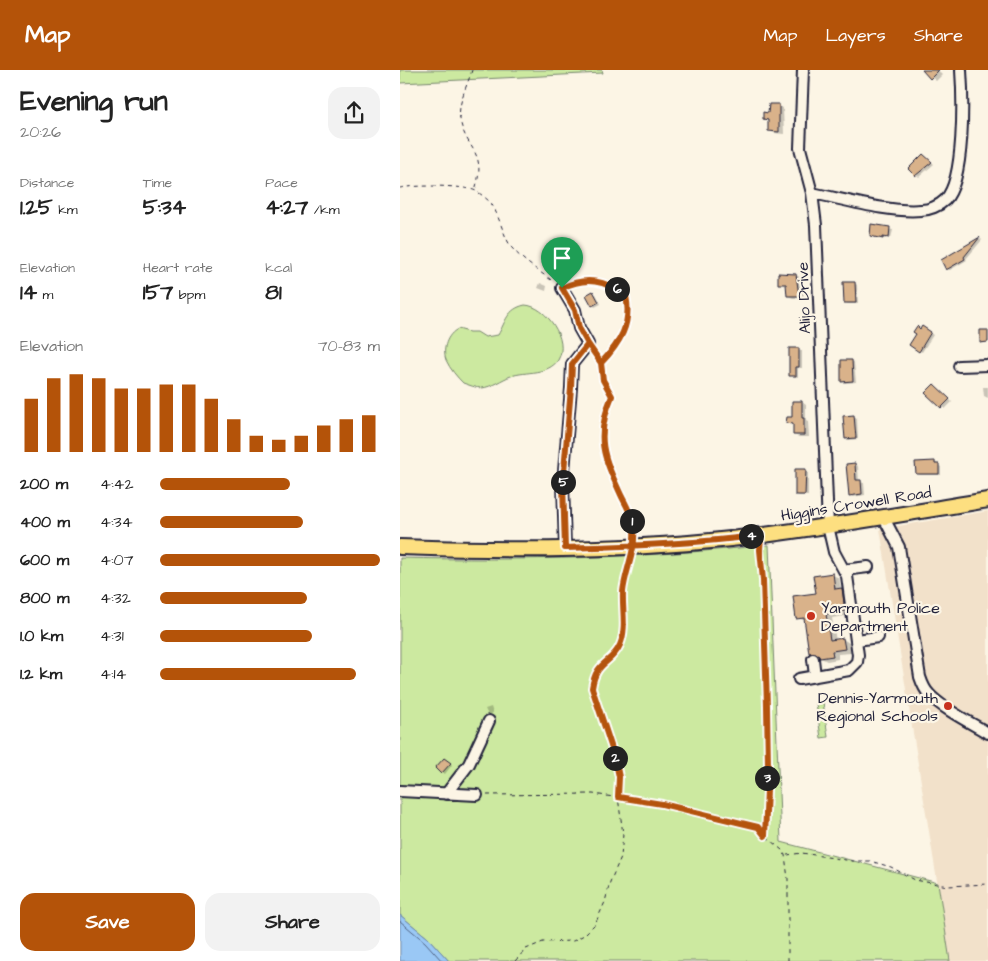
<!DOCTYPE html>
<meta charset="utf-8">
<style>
body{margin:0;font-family:"Architects Daughter",sans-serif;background:#f2f2f2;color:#222;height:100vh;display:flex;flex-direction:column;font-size:19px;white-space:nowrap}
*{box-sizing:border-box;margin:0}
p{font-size:16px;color:#767676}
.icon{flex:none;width:28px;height:28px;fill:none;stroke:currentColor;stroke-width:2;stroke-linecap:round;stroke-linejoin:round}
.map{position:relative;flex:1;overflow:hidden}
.side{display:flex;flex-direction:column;background:#fff;width:400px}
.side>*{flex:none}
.pin{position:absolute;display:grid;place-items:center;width:42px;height:42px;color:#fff;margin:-51px -21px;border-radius:50% 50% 50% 0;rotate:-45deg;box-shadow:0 0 5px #0007}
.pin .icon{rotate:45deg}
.km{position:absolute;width:25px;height:25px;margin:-12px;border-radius:50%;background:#222;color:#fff;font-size:14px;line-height:25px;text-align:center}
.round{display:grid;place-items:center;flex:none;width:52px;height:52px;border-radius:15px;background:#f2f2f2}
.headline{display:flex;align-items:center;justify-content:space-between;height:85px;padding:0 20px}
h1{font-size:28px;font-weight:700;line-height:38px}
.figures{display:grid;grid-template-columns:repeat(3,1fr);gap:8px;height:85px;padding:5px 20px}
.figures div{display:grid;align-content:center}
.figures b{font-size:21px;font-weight:700}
.figures small{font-size:14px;font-weight:400}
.figures p{font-size:14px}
.chart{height:140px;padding:10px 20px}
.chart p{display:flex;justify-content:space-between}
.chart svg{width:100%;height:90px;margin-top:5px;stroke:#b45309;stroke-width:6}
.button{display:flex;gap:10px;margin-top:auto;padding:10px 20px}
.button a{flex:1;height:58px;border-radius:15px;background:#b45309;color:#fff;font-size:20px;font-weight:700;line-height:58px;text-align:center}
.button a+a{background:#f2f2f2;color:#222}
ul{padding:0 20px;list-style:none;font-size:16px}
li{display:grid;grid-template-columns:80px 60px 1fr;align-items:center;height:38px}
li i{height:12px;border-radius:6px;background:#b45309}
header{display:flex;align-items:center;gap:30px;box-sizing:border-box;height:70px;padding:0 25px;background:#b45309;color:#fff}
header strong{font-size:24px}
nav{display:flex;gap:28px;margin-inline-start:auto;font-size:18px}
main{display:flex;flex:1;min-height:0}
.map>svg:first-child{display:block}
.built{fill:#f2e1ca}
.green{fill:#cce9a0;stroke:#77866e}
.water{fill:#9ac8f5;stroke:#6a86ab}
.shadow{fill:#0003}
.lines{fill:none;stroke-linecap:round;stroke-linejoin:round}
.shore{stroke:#526485;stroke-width:1}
.building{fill:#d9b28a;stroke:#22223b}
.minor-casing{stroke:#22223b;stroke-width:14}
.major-casing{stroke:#22223b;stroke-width:18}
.path{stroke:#22223b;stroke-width:1;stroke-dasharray:4 4;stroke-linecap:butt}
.minor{stroke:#fcf5e5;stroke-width:10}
.major{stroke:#fddf80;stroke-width:14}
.route-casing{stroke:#fff;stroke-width:10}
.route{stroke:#b45309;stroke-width:6}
.poi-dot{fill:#c8321e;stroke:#fcf5e5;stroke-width:2}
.labels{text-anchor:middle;stroke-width:4.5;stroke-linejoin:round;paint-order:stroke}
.street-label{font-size:16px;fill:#22223b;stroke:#fcf5e5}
.poi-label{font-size:16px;fill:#22223b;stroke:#fcf5e5;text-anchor:start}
</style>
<header>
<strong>Map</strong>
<nav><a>Map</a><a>Layers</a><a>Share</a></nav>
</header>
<main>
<section class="side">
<div class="headline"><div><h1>Evening run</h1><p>20:26</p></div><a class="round"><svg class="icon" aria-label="share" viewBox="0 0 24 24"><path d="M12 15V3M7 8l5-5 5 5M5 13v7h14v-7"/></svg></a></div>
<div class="figures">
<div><p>Distance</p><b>1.25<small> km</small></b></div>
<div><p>Time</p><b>5:34</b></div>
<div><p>Pace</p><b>4:27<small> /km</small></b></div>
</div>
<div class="figures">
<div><p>Elevation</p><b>14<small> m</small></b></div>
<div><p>Heart rate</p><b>157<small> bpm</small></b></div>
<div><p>kcal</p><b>81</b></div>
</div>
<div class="chart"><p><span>Elevation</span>70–83 m</p>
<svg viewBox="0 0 160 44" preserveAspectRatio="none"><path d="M5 44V18M15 44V8M25 44V6M35 44V8M45 44V13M55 44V13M65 44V11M75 44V11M85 44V18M95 44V28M105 44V36M115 44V38M125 44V36M135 44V31M145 44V28M155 44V26"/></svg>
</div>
<ul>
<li><b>200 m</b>4:42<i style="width:59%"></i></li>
<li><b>400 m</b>4:34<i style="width:65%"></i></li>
<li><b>600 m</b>4:07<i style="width:100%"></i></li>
<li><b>800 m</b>4:32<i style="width:67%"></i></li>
<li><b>1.0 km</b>4:31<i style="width:69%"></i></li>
<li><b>1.2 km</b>4:14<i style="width:89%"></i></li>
</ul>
<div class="button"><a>Save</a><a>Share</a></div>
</section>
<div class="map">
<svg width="588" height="891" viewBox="0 0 588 891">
<rect width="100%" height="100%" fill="#fcf5e5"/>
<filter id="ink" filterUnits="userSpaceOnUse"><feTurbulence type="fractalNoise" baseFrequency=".02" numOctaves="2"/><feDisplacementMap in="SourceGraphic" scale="10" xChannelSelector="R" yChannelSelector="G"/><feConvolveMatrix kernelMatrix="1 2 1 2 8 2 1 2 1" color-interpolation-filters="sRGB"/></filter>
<g filter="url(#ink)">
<path class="built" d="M588 441V891H550L480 459Z"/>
<path class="green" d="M0 0H202L203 3 0 13Z
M125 235C146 236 170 270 158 290 148 305 126 301 111 306 102 309 92 317 82 318 76 318 69 315 63 313 57 307 50 299 46 290 42 279 47 264 58 259L69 262H77L85 267 98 265C106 251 107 239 125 235Z
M369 475 381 772 538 813 550 891H49L28 868 0 845V488C124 491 246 488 369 475Z
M423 632 428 667 421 668 416 633Z"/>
<path class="water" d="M0 845 28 868 49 891H0Z"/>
<path class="shadow" d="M523 0H537L542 5 536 11Z
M379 36 383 38 384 64 374 63 369 60V52L364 49Z
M523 85 534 94 519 107 510 99Z
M473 156 493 160 491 168H486V169L471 166Z
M580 168 582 170 566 189 567 190 550 200 547 199 542 191Z
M396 205 401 208 404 228H393L388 226V216L379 213Z
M140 213 147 216 146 221 138 218Z
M455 213 457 215 458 234H448L445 233Z
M193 223 196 224 201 234 195 237 193 235Z
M522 258 533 265 522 282 511 275Z
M390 280 402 281V298H398V307L390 305Z
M451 291 454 292 456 312 445 313 442 311Z
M537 317 552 332 545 339 527 323Z
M583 317H588V331V328L584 326Z
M402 332 406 335V351L408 352 409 367H399L394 365V355L388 353 393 348Z
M454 347 457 348 458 369 449 370 446 368Z
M535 392 541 397V405H520L517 403Z
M455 394 458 396 459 412 464 413 465 425 453 427 450 425Z
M405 400 408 402V426H399L396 424Z
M433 505 439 508 441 519 448 523 451 545 432 548 436 571 443 569 449 573 451 583 438 584V589L427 591 410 583 406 551 398 548Z
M91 637 93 643 88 645 85 639Z
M47 691 52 695 45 704 37 698Z"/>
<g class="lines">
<path class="shore" d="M0 851 25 872 42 891"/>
</g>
<path class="building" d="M522 0H539L530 9Z
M369 34H379V62L368 61V50L363 49V42L368 43Z
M523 84 532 92 515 106 508 99Z
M471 154 490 157 489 168 483 167V169L470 166Z
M580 167 564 187 565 189 546 200 541 190Z
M378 203 396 204 399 226H387L386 214H378Z
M443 212H455L456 233H444Z
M193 221 199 232 192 236 186 225Z
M517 256 520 259 522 256 531 262 519 282 509 275 516 264 513 262Z
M580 260H588V272L580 273Z
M389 278H399V297H396V306H389Z
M441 290H452L453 311 441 312Z
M534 314 550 329 541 338 525 323Z
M392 331H402V348H404V365H393V354L386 353 387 347H392Z
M454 345 456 368 445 369 443 346Z
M535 391V394H539V404H516L515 392Z
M455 393 456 410H461L462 424 449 426 446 394Z
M395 399H406L405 425H395Z
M433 503 435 519 442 518 445 541 426 544 430 570 443 568 445 579 432 581 433 586 420 588 416 583H409L404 548 396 549 393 526 416 523 413 506Z
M44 688 51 693 41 704 35 698Z"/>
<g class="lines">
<defs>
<path id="minor" d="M412 123C443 129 490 143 521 140 529 140 539 136 545 130 565 110 563 28 561 0
M162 218 175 240 179 258 188 274 172 294 171 318 163 413 165 478
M559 296 588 295
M484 448 499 477 520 607C522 613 524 619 529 624 541 638 571 653 588 663
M444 500 468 497
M457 570 478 567
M413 589 415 606
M399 609 449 600 457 592 458 585 447 506 434 482 428 456 416 155 412 123 400 78 403 0
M0 721 77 725
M46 724 69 694 89 651"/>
<path id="major" d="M0 477C116 481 233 481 348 467 429 457 508 443 588 430"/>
</defs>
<use href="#minor" class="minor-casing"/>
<use href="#major" class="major-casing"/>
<path class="path" d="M72 0C68 14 57 34 60 49 65 80 88 80 75 120
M0 118C13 115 64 115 76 121 81 124 87 129 91 133 100 147 103 166 112 178 124 192 139 201 154 212
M172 214C190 205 211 215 226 226 232 254 220 273 201 293L203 310 212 326 202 356 203 378 234 457V465
M194 283 200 292
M360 478 363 510 367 636 368 696 365 766
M87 725 193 724 262 734 358 757 365 766 382 780 385 785 388 809V891
M387 785 402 783 452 791H470L491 797 515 810 548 816 588 814
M115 891 126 879 143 872 173 871 184 865 195 854 205 832 210 812 221 787 223 764 218 727 219 707 211 672 195 631 192 618 194 606 200 596 211 586 220 576 223 564V522L230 489"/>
<use href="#minor" class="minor"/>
<use href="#major" class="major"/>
</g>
</g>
<g class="lines" filter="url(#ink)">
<defs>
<path id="route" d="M162 218 175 240 179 258 188 274 201 293 203 310 212 326C194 368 204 388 222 427 227 436 233 448 234 459 236 481 225 501 223 522 222 539 227 559 220 575 211 595 196 590 192 618L215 688 219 707 218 727 262 734 358 757 365 766 368 696 367 636 363 510 360 480 361 465C296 474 230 476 165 478L163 413 171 318 172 294 188 274 201 293C220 273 232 254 226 226 205 210 186 206 162 218"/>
</defs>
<use href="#route" class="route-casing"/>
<use href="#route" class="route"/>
</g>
<g class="poi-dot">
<circle cx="411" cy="546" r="5"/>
<circle cx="548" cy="636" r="5"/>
</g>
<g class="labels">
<g class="street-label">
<text transform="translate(403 228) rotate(-92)" y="6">Alijo Drive</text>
<text transform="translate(456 433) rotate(-9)" y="6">Higgins Crowell Road</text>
</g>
<g class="poi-label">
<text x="421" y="543">Yarmouth Police<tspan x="421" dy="18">Department</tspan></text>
<text x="538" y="633" text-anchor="end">Dennis-Yarmouth<tspan x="538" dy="18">Regional Schools</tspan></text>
</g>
</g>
</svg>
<div class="pin" style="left:162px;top:218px;background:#1e9e55"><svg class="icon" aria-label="arrive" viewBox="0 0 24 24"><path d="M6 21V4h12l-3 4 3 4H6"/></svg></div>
<b class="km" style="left:232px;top:451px">1</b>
<b class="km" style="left:215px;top:688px">2</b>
<b class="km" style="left:367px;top:708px">3</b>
<b class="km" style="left:351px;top:466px">4</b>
<b class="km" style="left:163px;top:412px">5</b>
<b class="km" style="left:217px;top:219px">6</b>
</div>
</main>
